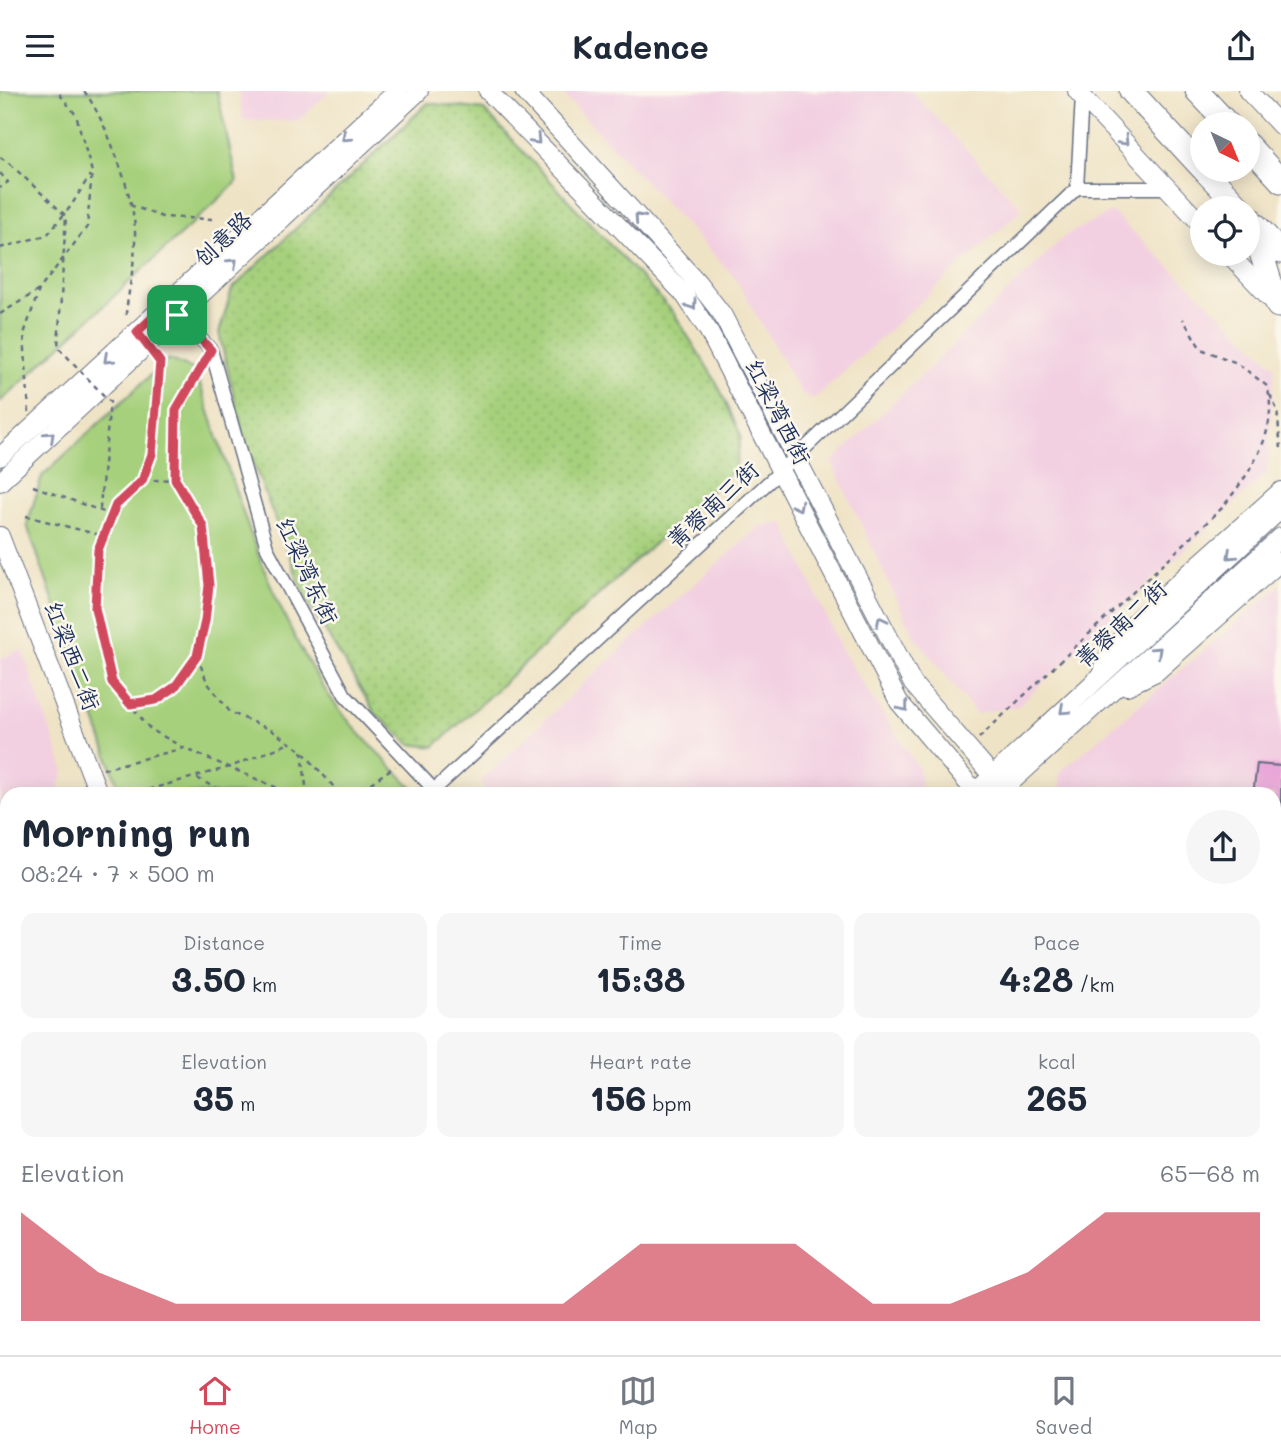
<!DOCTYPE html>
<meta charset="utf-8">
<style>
body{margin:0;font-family:Mali,"LXGW WenKai TC",sans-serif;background:#f6f6f7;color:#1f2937;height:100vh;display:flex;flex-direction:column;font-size:26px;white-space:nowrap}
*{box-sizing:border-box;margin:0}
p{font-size:23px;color:#747a83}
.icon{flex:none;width:38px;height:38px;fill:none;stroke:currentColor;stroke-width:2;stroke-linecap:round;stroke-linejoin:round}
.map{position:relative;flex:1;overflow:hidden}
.panel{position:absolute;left:0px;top:696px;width:1281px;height:569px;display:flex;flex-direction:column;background:#fff;border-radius:21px 21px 0 0;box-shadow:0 4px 18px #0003}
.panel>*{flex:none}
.needle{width:46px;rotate:137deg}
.buttons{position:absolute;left:1190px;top:21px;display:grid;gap:14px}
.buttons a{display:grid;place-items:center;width:70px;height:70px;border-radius:50%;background:#fff;box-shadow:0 4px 18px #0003;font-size:35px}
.pin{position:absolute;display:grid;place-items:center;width:60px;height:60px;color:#fff;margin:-30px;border-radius:14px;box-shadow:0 4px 10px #0006}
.round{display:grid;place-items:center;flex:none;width:74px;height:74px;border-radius:37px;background:#f6f6f7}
.summary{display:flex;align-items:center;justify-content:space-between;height:119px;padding:0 21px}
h1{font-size:38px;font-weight:800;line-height:52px}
.figures{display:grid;grid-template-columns:repeat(3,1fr);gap:10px;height:119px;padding:7px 21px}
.figures div{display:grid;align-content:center;border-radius:14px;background:#f6f6f7;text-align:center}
.figures b{font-size:35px;font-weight:800}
.figures small{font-size:19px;font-weight:400}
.figures p{font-size:19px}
.chart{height:196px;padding:14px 21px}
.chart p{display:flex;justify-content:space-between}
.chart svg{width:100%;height:126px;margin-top:7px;fill:#d1495b;opacity:.7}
header{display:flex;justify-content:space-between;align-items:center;height:91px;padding:0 21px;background:#fff;font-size:32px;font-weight:800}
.tab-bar{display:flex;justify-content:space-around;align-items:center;height:98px;border-top:2px solid #e0e1e3;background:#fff;font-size:19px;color:#747a83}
.tab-bar a{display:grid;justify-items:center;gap:4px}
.tab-bar .on{color:#d1495b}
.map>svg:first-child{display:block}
.built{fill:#f2cfe1}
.grass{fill:url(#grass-dots);stroke:#60806d;stroke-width:2}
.green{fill:#a6d07c;stroke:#60806d;stroke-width:2}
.water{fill:url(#water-waves);stroke:#387598;stroke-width:2}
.building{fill:#e9a6d8}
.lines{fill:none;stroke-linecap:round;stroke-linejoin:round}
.lane-casing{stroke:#656e82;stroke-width:9}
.street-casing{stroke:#656e82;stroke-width:15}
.secondary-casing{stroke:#656e82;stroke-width:20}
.highway-casing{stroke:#656e82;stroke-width:25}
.path{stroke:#656e82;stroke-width:2.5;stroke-dasharray:5 5;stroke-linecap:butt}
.lane{stroke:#fff;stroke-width:6}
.street{stroke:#fff;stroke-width:12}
.secondary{stroke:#fff;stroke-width:18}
.highway{stroke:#fff;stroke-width:23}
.path-bridge{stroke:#656e82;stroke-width:2.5;stroke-dasharray:5 5;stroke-linecap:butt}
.oneway{stroke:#8d97ae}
.route-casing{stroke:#fff;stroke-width:14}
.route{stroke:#d1495b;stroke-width:9}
.labels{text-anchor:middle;stroke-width:5;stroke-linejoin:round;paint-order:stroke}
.street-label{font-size:23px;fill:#1b2f5e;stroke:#fbf7ec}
</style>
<header><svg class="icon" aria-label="menu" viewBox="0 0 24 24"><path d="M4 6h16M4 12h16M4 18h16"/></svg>Kadence<svg class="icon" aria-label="share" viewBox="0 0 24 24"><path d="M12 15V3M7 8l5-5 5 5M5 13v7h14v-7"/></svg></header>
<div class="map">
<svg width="1281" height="1264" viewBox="0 0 1281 1264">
<defs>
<pattern id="grass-dots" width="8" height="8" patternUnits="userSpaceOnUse" patternTransform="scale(1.75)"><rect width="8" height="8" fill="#a6d07c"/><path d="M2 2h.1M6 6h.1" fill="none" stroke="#8eb36e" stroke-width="1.8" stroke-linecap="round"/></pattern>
<pattern id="water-waves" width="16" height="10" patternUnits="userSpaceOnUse" patternTransform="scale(1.75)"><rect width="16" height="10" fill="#55bbd3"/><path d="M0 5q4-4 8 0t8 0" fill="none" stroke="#4698ae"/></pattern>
</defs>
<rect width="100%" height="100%" fill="#fbf7ec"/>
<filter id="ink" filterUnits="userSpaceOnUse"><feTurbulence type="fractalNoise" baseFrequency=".0143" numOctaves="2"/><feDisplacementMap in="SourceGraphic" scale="14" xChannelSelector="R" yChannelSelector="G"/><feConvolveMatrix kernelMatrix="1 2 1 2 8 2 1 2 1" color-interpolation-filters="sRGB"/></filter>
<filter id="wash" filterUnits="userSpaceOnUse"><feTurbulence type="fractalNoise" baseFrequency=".00686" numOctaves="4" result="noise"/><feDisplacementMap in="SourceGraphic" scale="28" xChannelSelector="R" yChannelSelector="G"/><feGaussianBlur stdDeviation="1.57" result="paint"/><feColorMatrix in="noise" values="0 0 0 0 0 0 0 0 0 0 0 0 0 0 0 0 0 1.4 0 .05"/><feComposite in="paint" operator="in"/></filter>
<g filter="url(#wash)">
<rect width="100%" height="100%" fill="#efe3c5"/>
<path class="built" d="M239 0H330L298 30 243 29Z
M560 0H911L1022 118 814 308 801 302 734 185Z
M1112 121 1275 275 1267 382 1018 615 976 623 912 542 832 371 1066 144Z
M784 432 843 562 919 678 921 703H484L482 689 589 587 760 435Z
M1281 494V862L1274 860V704H1060V681Z
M22 558 64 679 57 703 7 704V738L0 742V568Z
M7 794V1028L0 1030V798Z
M1274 914 1281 916V1027L1274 1034Z"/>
<path class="grass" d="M428 12 484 19 673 221 717 292 741 345 735 378 434 656 410 653 375 622 306 508 244 348 219 242 232 198Z"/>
<path class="green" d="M0 0H217L237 91 0 311Z
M168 268 195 279C230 381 263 500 320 591 346 633 385 669 419 703H121L27 434 42 385Z
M1281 1027V1264H0V1105L7 1102V1258H1274V1034Z"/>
<path class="water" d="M1281 1101V1264H1062L1068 1258H1274V1106Z
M773 1258H1015L1033 1264H775Z"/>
<g id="blocks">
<path class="building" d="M1257 673 1281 675V794L1274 801V704H1253Z"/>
</g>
</g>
<g filter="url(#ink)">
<use href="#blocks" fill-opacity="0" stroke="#656e82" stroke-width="2"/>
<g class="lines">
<defs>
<path id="lane" d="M572 1264 574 1258"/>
<path id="street" d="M1082 5 1077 97H1168
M173 219 211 259 267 457 345 604 438 703
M434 699 798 364 1077 97
M0 774 7 771
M1274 1055 1281 1050
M1038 1264 1042 1258"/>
<path id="secondary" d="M488 0 684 203 708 239 899 611 978 704
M524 0 698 192 722 223 913 593 1009 704
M1077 0 1202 134
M1248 0 1281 35
M1229 163 1274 211
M0 366 397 0
M0 391 419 0
M0 445 99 704
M1103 576 1110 562 1140 526 1281 400
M1127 595 1156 581 1281 470
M972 704 1281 418
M997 704 1281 446
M1274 880 1281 882
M1274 895 1281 898
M0 1054 7 1051
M0 1093 7 1090"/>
<path id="highway" d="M1131 0 1202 77
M1197 0 1228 33
M1248 54 1281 90
M1204 79 1240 117
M1250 127 1278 215
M1255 133 1281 161"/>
</defs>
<use href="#lane" class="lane-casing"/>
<use href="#street" class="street-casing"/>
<use href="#secondary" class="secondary-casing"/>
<use href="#highway" class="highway-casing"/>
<path class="path" d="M84 0C105 27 135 107 135 141 136 168 129 196 126 222L128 227
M0 66 10 73
M0 82 8 91 0 97
M130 114 162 126 212 128
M0 157 47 144 71 115 90 84
M0 223 39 199
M157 266 160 271 152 363 142 390 116 414 98 459 95 517 112 591 150 638 184 657 294 704
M1270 304 1277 319 1281 358
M29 321 24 243 39 199 87 136 92 81 76 24 57 0
M175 388 176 319 202 274
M33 395 112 424
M100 418 101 404
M26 425 104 445
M197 565 207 591 230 621 271 639 302 660 341 704
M130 613 156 609 175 596 197 565 205 530 209 494 203 435 175 388 142 390
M979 647 1222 417C1248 384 1280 342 1267 295L1237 272 1201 258 1183 228
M302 660 307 704
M103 678 184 657
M197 687 228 704
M129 704 230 676 290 652
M354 704 395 675
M1274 1084 1281 1081
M297 1258 305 1264
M793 1258 799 1264
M683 1264 685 1258
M741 1264 742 1258"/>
<use href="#lane" class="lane"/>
<use href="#street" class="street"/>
<use href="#secondary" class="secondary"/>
<use href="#highway" class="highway"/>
<path class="path-bridge" d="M10 73 66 125 58 256 110 311 101 404"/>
</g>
<defs><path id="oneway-chevron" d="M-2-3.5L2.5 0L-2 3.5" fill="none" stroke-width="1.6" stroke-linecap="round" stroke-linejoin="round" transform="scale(1.75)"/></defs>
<g class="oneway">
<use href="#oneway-chevron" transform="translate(346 46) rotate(138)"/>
<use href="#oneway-chevron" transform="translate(536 49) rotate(46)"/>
<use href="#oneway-chevron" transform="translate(1124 50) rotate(47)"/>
<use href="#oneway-chevron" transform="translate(639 127) rotate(-132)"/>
<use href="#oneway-chevron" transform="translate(233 172) rotate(-43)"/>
<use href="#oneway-chevron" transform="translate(692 214) rotate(56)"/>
<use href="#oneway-chevron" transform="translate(108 268) rotate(137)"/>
<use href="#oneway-chevron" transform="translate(50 345) rotate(-43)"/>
<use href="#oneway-chevron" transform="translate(798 415) rotate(63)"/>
<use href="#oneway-chevron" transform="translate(1231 464) rotate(137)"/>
<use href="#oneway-chevron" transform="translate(881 530) rotate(-117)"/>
<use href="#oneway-chevron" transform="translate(1157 560) rotate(-43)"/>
<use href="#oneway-chevron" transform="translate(904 616) rotate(52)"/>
<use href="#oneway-chevron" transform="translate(1064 619) rotate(138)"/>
</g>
</g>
<g class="lines" filter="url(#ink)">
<defs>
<path id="route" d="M167 213 211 259 176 319 175 388 203 435 209 494 205 530 197 565 175 596 156 609 130 613 112 591 95 517 98 459 116 414 142 390 152 363 160 271 137 241Z"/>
</defs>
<use href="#route" class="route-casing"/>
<use href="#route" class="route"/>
</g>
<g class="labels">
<g class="street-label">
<text transform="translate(223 148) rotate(-43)" y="8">创意路</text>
<text transform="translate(778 321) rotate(63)" y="8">红梁湾西街</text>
<text transform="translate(713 414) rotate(-43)" y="8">菁蓉南三街</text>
<text transform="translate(307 480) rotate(65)" y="8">红梁湾东街</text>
<text transform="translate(1121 533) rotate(-43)" y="8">菁蓉南二街</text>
<text transform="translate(72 565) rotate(69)" y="8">红梁西二街</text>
</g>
</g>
</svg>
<div class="buttons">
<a><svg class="needle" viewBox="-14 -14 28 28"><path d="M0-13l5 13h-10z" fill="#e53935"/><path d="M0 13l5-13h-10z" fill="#747a83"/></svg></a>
<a><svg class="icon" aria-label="locate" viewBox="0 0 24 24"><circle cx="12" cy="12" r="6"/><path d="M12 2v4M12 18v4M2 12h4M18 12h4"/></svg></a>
</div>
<div class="pin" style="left:177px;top:224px;background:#1e9e55"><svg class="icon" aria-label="arrive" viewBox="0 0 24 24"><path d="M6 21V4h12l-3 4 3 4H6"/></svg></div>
<section class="panel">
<div class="summary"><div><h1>Morning run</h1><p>08:24 · 7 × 500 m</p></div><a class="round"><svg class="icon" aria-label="share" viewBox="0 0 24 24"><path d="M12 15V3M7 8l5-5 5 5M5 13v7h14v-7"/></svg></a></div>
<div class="figures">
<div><p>Distance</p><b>3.50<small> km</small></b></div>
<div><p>Time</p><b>15:38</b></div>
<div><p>Pace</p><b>4:28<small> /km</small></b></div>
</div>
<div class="figures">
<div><p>Elevation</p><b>35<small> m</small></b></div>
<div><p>Heart rate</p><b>156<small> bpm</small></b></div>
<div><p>kcal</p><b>265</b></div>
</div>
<div class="chart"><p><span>Elevation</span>65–68 m</p>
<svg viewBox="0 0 160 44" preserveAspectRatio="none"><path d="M0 44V6L10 27L20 38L30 38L40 38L50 38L60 38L70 38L80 17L90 17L100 17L110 38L120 38L130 27L140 6L150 6L160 6V44z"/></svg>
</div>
</section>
</div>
<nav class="tab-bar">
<a class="on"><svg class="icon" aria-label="home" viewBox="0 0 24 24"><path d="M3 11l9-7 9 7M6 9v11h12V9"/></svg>Home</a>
<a><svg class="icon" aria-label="map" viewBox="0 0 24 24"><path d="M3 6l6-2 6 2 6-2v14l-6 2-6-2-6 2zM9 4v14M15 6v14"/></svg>Map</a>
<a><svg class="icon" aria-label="saved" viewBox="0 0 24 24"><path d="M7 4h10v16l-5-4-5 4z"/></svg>Saved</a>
</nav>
